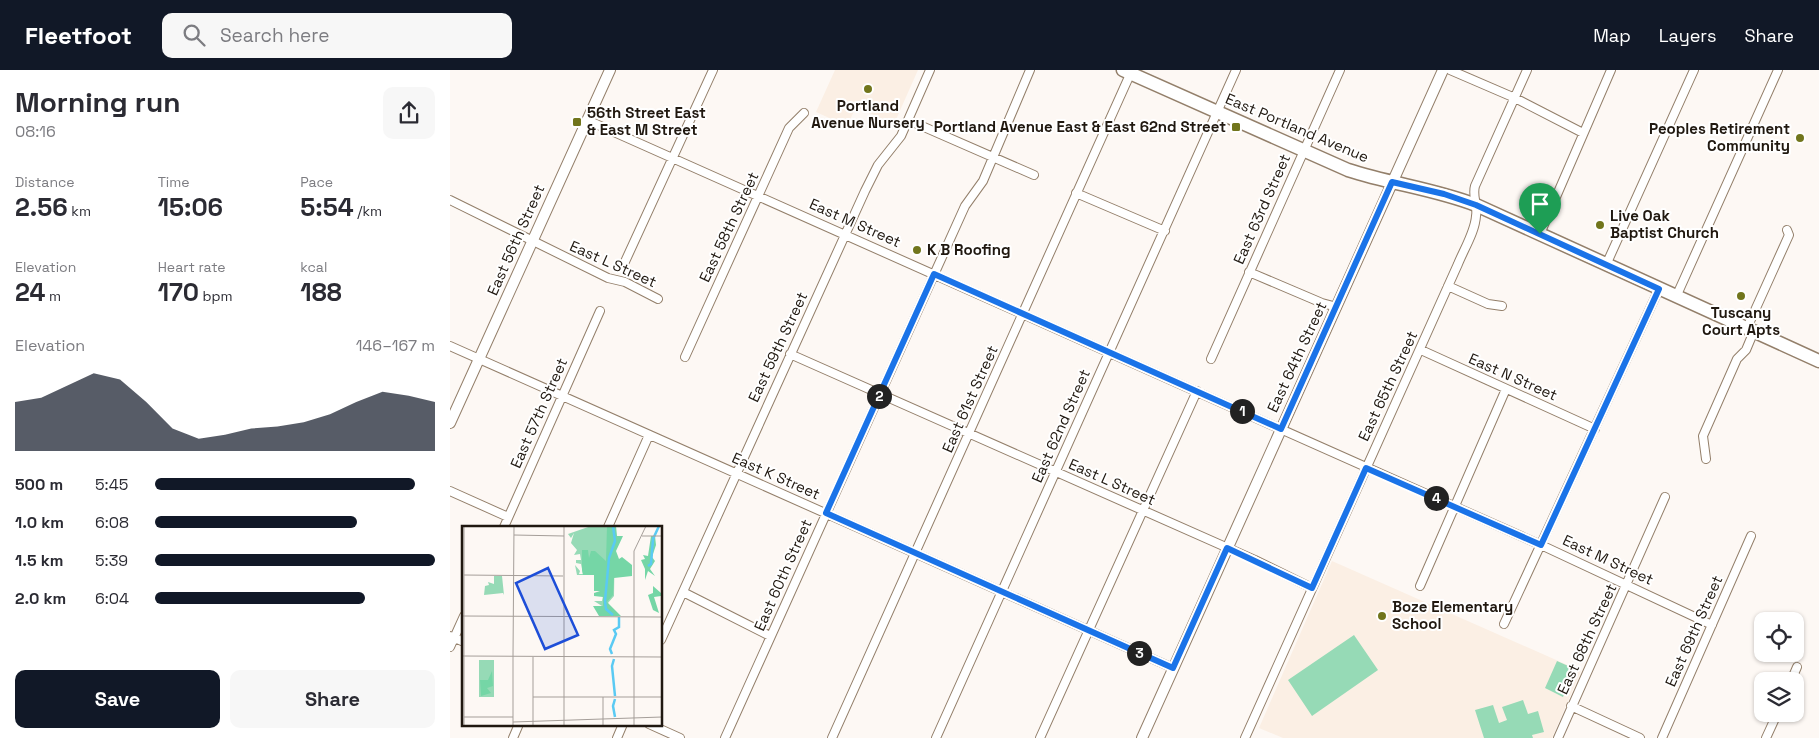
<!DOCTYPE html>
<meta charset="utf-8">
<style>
body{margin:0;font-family:"Space Grotesk",sans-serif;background:#f7f7f7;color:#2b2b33;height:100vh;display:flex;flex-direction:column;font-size:19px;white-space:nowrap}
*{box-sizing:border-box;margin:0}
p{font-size:16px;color:#7c7c81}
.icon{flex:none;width:28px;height:28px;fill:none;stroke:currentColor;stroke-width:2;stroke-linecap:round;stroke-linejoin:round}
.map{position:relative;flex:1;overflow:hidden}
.panel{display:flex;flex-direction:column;background:#fff;width:450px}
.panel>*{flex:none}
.controls{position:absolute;left:1304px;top:542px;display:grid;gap:10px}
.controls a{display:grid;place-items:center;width:50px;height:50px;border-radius:10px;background:#fff;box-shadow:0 1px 4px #0004;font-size:25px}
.pin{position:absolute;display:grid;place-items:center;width:42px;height:42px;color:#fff;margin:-51px -21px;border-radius:50% 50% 50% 0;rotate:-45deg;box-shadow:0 0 5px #0007}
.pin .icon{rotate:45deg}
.km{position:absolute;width:25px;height:25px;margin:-12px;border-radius:50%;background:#222;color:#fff;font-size:14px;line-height:25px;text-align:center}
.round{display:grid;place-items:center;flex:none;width:52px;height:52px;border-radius:10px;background:#f7f7f7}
.head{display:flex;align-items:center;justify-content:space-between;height:85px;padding:0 15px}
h1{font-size:28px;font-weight:700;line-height:38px}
.stats{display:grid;grid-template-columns:repeat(3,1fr);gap:8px;height:85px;padding:5px 15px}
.stats div{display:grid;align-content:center}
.stats b{font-size:25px;font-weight:700}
.stats small{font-size:14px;font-weight:400}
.stats p{font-size:14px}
.chart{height:140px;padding:10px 15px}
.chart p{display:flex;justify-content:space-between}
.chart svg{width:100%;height:90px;margin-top:5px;fill:#111827;opacity:.7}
.primary-button{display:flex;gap:10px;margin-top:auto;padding:10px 15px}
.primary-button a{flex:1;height:58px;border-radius:10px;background:#111827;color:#fff;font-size:20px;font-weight:700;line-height:58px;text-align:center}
.primary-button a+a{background:#f7f7f7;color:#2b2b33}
ul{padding:0 15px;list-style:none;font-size:16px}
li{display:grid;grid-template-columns:80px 60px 1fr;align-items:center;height:38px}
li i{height:12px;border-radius:6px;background:#111827}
header{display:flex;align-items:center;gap:30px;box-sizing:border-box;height:70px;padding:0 25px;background:#111827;color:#fff}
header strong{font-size:24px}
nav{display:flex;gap:28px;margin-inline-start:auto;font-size:18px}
.search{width:350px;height:45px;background:#f7f7f7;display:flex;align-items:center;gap:12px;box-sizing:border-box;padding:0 18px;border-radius:10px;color:#7c7c81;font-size:19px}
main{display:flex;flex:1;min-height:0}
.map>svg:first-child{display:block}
.built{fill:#fbefe4}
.green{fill:#96dab6}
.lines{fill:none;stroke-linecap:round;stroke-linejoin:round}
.minor-casing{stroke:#937f6a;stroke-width:10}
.tertiary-casing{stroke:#937f6a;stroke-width:12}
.primary-casing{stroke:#937f6a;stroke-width:15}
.minor{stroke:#fff;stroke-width:8}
.tertiary{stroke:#fff;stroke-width:10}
.primary{stroke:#fff;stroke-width:12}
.route-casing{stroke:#fff;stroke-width:10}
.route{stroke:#1a73e8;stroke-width:6}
.poi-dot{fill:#71751c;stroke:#fff;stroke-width:2}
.labels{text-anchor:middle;stroke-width:4;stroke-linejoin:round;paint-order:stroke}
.poi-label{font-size:15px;font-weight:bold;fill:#201810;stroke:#fff;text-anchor:start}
.street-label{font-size:15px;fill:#201810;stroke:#fff}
.inset-river{fill:none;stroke:#5acaf3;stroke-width:2.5}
.inset-road{fill:none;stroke:#a59e99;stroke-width:1}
.view{fill:#1d4ed8;fill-opacity:0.15;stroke:#1d4ed8;stroke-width:2.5}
.inset-edge{fill:none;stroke:#201810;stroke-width:2.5}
</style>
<header>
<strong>Fleetfoot</strong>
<div class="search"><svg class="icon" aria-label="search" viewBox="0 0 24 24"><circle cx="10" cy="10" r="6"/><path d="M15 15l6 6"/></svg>Search here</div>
<nav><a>Map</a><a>Layers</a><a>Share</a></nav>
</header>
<main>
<section class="panel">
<div class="head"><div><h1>Morning run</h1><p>08:16</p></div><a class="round"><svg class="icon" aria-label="share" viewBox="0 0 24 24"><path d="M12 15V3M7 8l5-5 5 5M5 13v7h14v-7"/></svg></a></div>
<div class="stats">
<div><p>Distance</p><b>2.56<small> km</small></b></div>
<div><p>Time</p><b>15:06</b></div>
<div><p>Pace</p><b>5:54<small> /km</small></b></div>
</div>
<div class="stats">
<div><p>Elevation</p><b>24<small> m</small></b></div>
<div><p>Heart rate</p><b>170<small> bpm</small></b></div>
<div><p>kcal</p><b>188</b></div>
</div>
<div class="chart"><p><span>Elevation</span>146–167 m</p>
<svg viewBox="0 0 160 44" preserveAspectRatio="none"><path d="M0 44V20L10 18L20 12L30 6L40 9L50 20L60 33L70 38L80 36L90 33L100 32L110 30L120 26L130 20L140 15L150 17L160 20V44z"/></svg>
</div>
<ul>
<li><b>500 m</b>5:45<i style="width:93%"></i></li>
<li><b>1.0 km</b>6:08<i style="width:72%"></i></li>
<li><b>1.5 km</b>5:39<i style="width:100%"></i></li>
<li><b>2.0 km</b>6:04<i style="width:75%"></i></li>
</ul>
<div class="primary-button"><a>Save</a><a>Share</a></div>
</section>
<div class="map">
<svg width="1369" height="668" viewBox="0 0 1369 668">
<rect width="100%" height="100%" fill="#fdf8f4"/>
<path class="built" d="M385 0H468L444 54 406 37 397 56 366 42Z
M882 491 1131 601 1102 668H833L809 658Z"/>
<path class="green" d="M904 565 928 600 862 646 838 610Z
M1107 591 1125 599 1113 627 1095 618Z
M1073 630 1078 644 1088 641 1094 662 1082 665 1083 668H1034L1025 640 1043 635 1049 653 1057 650 1052 637Z"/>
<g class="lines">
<defs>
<path id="minor" d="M1000 0 1065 28 1133 63
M137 50 1091 475 1262 555
M458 50 584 105
M626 123 715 161
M0 130 158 208 175 212 208 229
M1090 164 1161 0
M1156 195 1244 0
M173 196 263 0
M799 202 872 233 887 237
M998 216 1038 234 1052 236
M1226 227 1328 0
M1297 258 1339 165 1337 160
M0 276 723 598
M971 280 1145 359
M340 284 805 490 862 518
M235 287 339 58 354 43
M761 289 890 0
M1256 389 1253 366 1287 289 1296 280 1304 261
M0 421 58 447
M54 457 150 241
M158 457 199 365
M970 516 1056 319
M233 522 320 566
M1054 554 1209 219
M0 566 14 572
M211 570 415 121 428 95 451 66 480 0
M0 577 14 546
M1341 611 1347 597
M1121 636 1190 668
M199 654 230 668
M63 668 69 654
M167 668 173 654
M275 668 515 136 533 111 580 0
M382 668 682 0
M486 668 786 0
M590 668 747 321
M795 668 1008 194C1014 179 1025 162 1026 146 1028 135 1022 126 1025 116L1077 0
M1108 668 1215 427
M1212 668 1301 466
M1316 668 1327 644"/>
<path id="tertiary" d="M0 353 160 0
M692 668 993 0"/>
<path id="primary" d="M673 0 898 100C941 114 985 119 1026 135L1369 291"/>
</defs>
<use href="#minor" class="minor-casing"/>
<use href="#tertiary" class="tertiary-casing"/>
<use href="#primary" class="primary-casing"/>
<use href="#minor" class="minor"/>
<use href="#tertiary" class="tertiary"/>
<use href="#primary" class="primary"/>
</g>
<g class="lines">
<defs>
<path id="route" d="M942 112 994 124 1026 135 1209 219 1091 475 916 398 862 518 777 478 723 598 376 443 484 204 831 359Z"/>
</defs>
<use href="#route" class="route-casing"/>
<use href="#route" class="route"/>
</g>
<g class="poi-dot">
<circle cx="418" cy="19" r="5"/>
<rect x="122" y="47" width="10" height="10" rx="2.5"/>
<rect x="781" y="52" width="10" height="10" rx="2.5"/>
<circle cx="1350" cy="68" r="5"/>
<circle cx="1150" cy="155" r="5"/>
<circle cx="467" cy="180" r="5"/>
<circle cx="1291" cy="226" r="5"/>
<circle cx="932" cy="546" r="5"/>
</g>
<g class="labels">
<g class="poi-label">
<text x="418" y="41" text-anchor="middle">Portland<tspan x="418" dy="17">Avenue Nursery</tspan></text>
<text x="137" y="48">56th Street East<tspan x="137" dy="17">&amp; East M Street</tspan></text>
<text x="776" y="62" text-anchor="end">Portland Avenue East &amp; East 62nd Street</text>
<text x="1340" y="64" text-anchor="end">Peoples Retirement<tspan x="1340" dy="17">Community</tspan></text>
<text x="1160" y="151">Live Oak<tspan x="1160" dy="17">Baptist Church</tspan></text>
<text x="477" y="185">K B Roofing</text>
<text x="1291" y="248" text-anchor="middle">Tuscany<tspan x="1291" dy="17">Court Apts</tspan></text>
<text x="942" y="542">Boze Elementary<tspan x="942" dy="17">School</tspan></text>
</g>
<g class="street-label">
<text transform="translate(847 58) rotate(23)" y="5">East Portland Avenue</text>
<text transform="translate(812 139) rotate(-66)" y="5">East 63rd Street</text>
<text transform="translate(405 153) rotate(24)" y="5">East M Street</text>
<text transform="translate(279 157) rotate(-65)" y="5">East 58th Street</text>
<text transform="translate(66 170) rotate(-66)" y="5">East 56th Street</text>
<text transform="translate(163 194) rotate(24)" y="5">East L Street</text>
<text transform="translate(328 277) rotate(-65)" y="5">East 59th Street</text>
<text transform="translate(847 287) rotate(-65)" y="5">East 64th Street</text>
<text transform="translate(1063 307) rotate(24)" y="5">East N Street</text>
<text transform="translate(938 316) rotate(-65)" y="5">East 65th Street</text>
<text transform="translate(520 329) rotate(-66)" y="5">East 61st Street</text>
<text transform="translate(89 343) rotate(-66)" y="5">East 57th Street</text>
<text transform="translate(611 356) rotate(-66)" y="5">East 62nd Street</text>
<text transform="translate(326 406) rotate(24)" y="5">East K Street</text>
<text transform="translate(662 412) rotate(24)" y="5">East L Street</text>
<text transform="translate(1158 490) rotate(25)" y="5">East M Street</text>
<text transform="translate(333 505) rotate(-66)" y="5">East 60th Street</text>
<text transform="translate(1244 561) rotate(-66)" y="5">East 69th Street</text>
<text transform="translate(1137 569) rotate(-65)" y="5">East 68th Street</text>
</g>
</g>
<g transform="translate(12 456)">
<rect width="200" height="200" fill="#fdf8f4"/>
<path d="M153 0 152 70 146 77 148 83 132 80H140L132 75H140L142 65H132V49H115L113 39 118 45 117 48H121L119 38 114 37V34H119L118 28 112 29 115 24 109 17 112 7 109 12 106 8 129 0ZM32 50H40L42 69 41 67 22 69 23 60 27 59 26 56 32 58ZM17 134H32V171H17Z" fill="#96dab6"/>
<path d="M145 0H154L155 10H161L154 25 157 33 160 31 170 39V50L152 52 151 69 145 76 159 90H137L131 80H141V71L132 70V67L138 65H132V49H121L120 44V24H126L127 32 129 25H133L144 35ZM189 10H193L194 19 190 31 193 35 188 43 193 50 186 45 183 54V43L179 34 183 33 181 29 186 30ZM191 60 199 67V70L192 71 197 87 191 84 186 69 191 67ZM30 145 31 160 25 162 29 167 19 170 18 154H26Z" fill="#75d6a6"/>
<path class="inset-river" d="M151 0 153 15 147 32 143 75 144 83 151 89M186 40 189 38 191 13 197 0M150 128 148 123 154 108 152 104 157 101V91M152 133 150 140 153 170M153 191 151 180 153 173"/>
<path class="inset-road" d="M52 9 102 10M180 10H200M2 49 101 50M0 90 200 91M0 130 200 131M51 130 52 0M71 131V200M71 171H200M141 171V200M2 191H51M51 196 200 191M2 200V0M51 200V130M102 200V0M172 200V25L184 0"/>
<path class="view" d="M86 42 116 109 83 123 54 57Z"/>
<rect width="200" height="200" class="inset-edge"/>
</g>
</svg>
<div class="controls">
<a><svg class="icon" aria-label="locate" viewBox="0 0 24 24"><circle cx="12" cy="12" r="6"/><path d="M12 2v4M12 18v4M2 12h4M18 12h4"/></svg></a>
<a><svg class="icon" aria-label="layers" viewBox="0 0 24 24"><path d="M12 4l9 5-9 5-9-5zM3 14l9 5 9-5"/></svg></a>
</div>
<div class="pin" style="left:1090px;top:164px;background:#1e9e55"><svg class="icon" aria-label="arrive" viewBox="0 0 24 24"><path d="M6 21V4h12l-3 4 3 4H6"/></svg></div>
<b class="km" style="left:792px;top:341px">1</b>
<b class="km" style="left:429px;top:326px">2</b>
<b class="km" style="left:689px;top:583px">3</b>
<b class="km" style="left:986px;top:428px">4</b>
</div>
</main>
